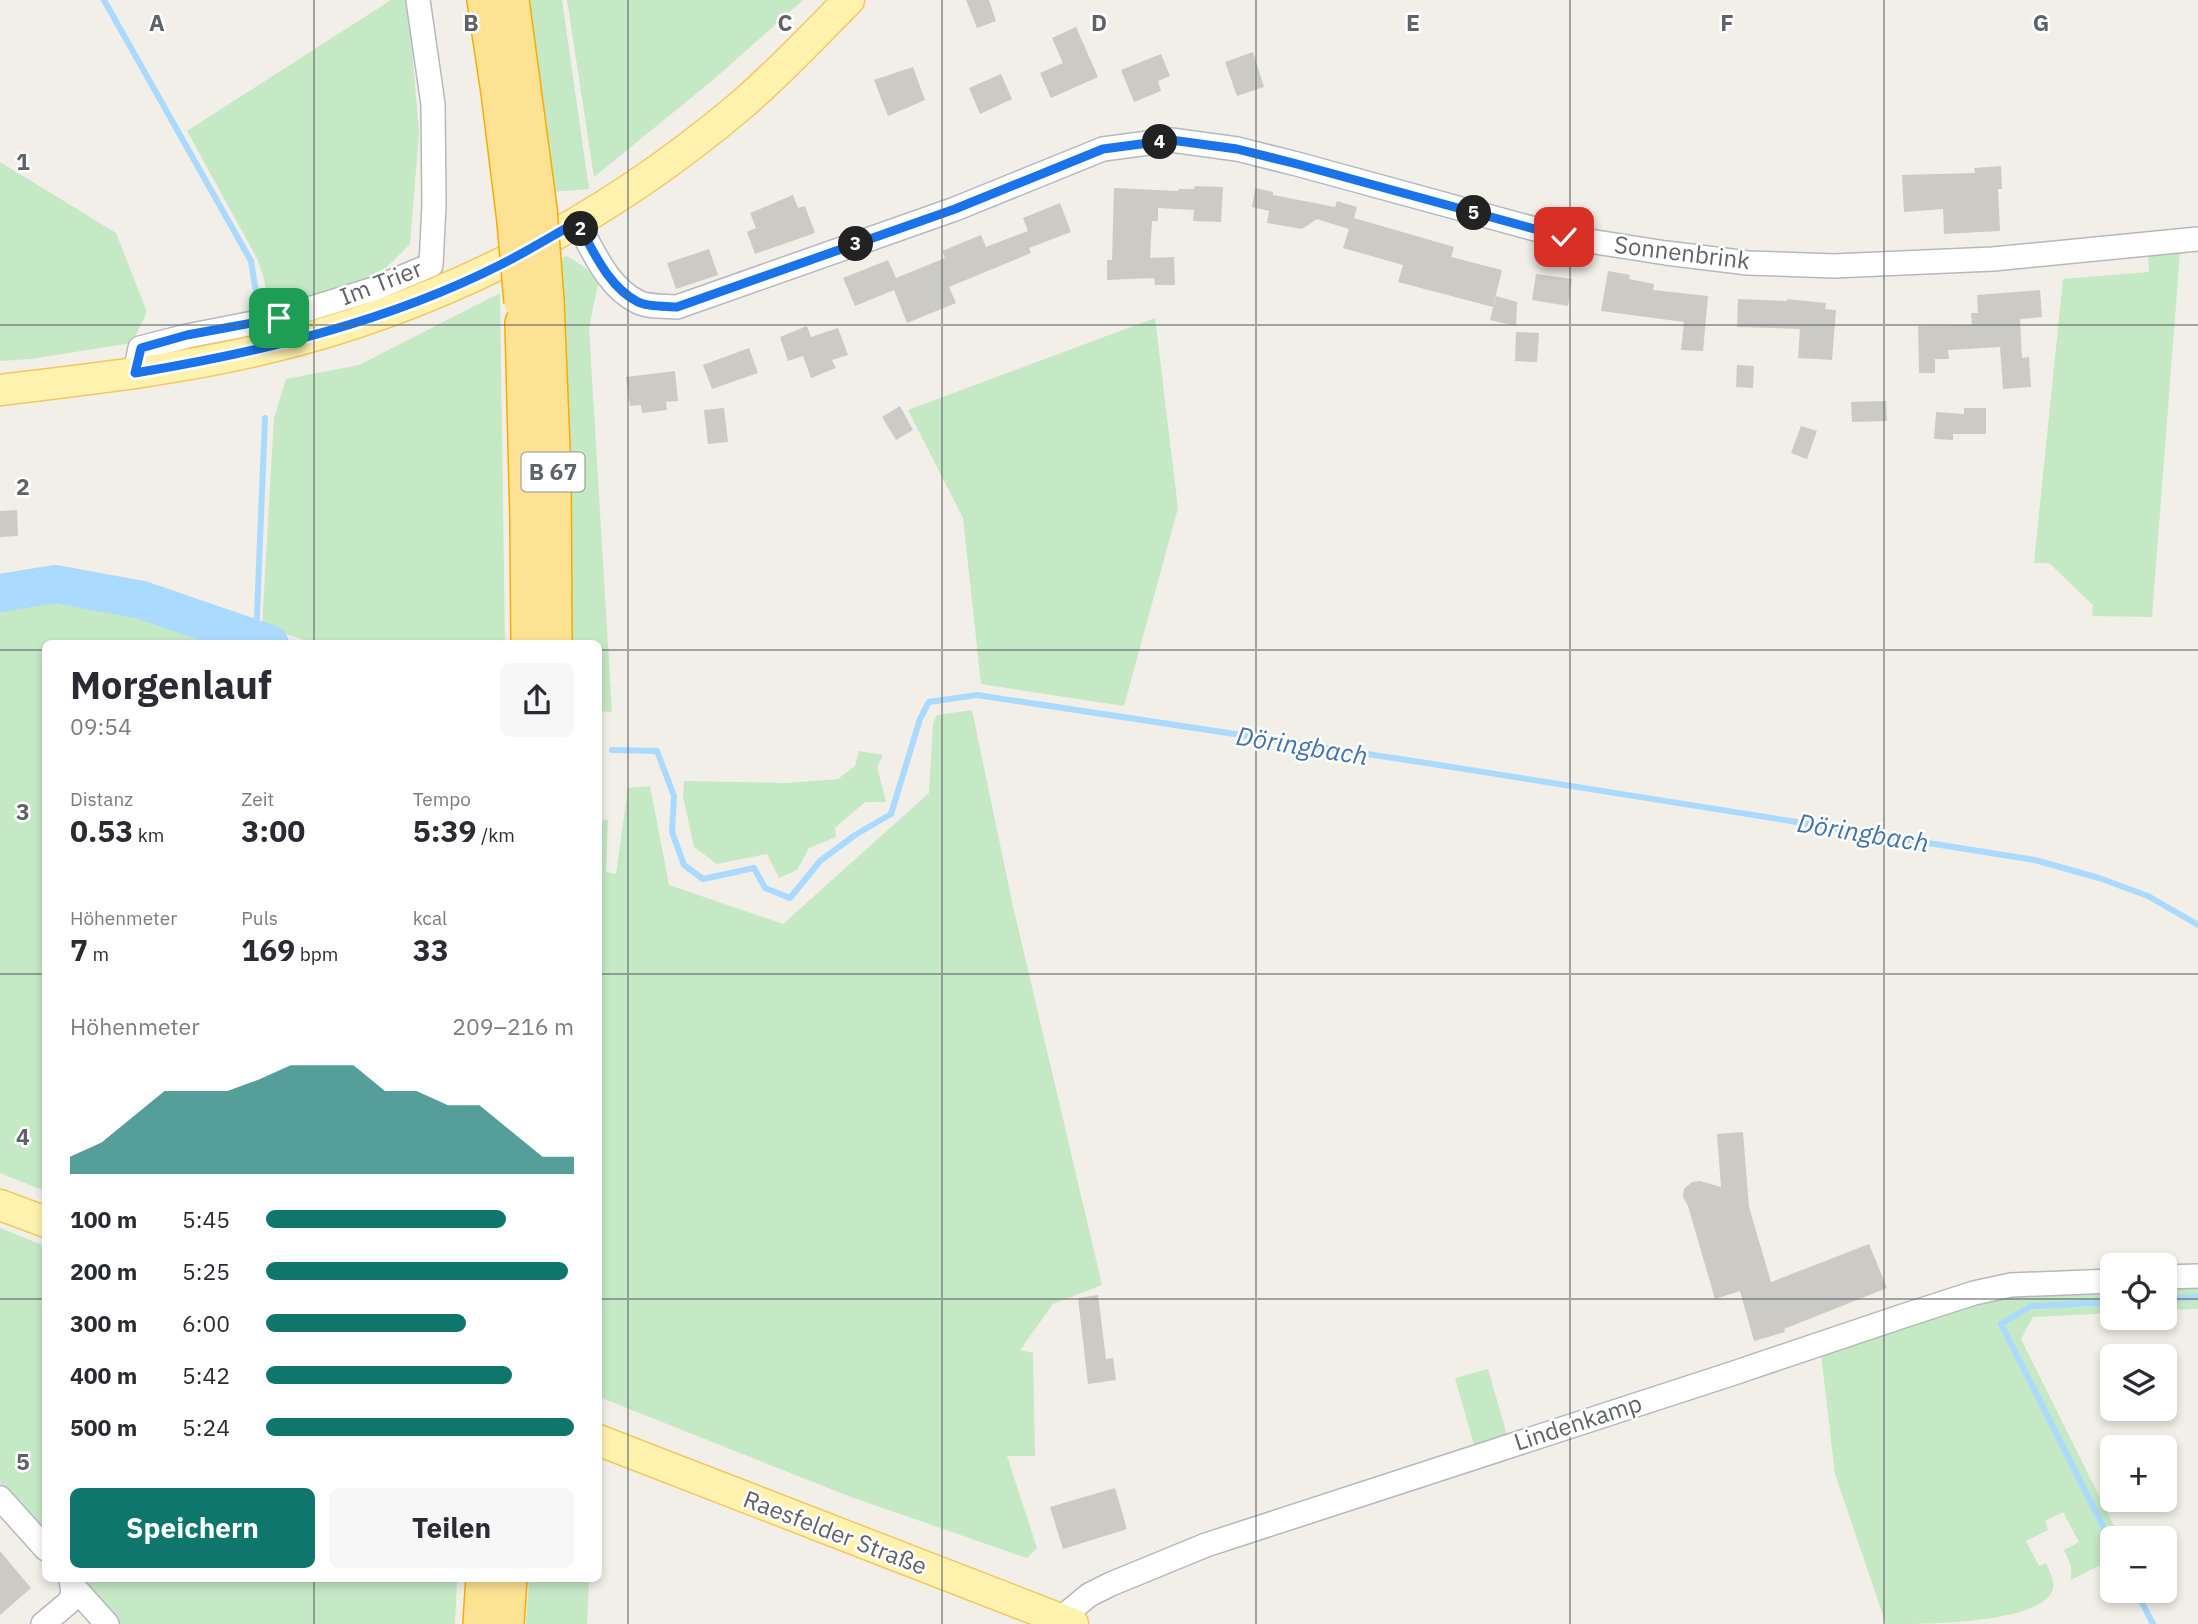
<!DOCTYPE html>
<html lang="de">
<meta charset="utf-8">
<style>
body{margin:0;font-family:"IBM Plex Sans",sans-serif;background:#f7f7f7;color:#2b2b33;height:100vh;display:flex;flex-direction:column;font-size:26px;white-space:nowrap}
*{box-sizing:border-box;margin:0}
p{font-size:23px;color:#7c7c81}
.icon{flex:none;width:38px;height:38px;fill:none;stroke:currentColor;stroke-width:2;stroke-linecap:round;stroke-linejoin:round}
.map{position:relative;flex:1;overflow:hidden}
.drawer{position:absolute;left:42px;top:640px;width:560px;height:942px;display:flex;flex-direction:column;background:#fff;border-radius:10px;box-shadow:0 4px 10px #0003}
.drawer>*{flex:none}
.fabs{position:absolute;left:2100px;top:1253px;display:grid;gap:14px}
.fabs a{display:grid;place-items:center;width:77px;height:77px;border-radius:10px;background:#fff;box-shadow:0 4px 10px #0003;font-size:35px}
.pin{position:absolute;display:grid;place-items:center;width:60px;height:60px;color:#fff;margin:-30px;border-radius:14px;box-shadow:0 4px 10px #0006}
.km{position:absolute;width:35px;height:35px;margin:-18px;border-radius:50%;background:#222;color:#fff;font-size:19px;line-height:35px;text-align:center}
.round{display:grid;place-items:center;flex:none;width:74px;height:74px;border-radius:10px;background:#f7f7f7}
.summary{display:flex;align-items:center;justify-content:space-between;height:119px;padding:0 28px}
h1{font-size:38px;font-weight:700;line-height:52px}
.metrics{display:grid;grid-template-columns:repeat(3,1fr);gap:10px;height:119px;padding:7px 28px}
.metrics div{display:grid;align-content:center}
.metrics b{font-size:30px;font-weight:700}
.metrics small{font-size:19px;font-weight:400}
.metrics p{font-size:19px}
.chart{height:196px;padding:14px 28px}
.chart p{display:flex;justify-content:space-between}
.chart svg{width:100%;height:126px;margin-top:7px;fill:#0f766e;opacity:.7}
.button{display:flex;gap:14px;margin-top:auto;padding:14px 28px}
.button a{flex:1;height:80px;border-radius:10px;background:#0f766e;color:#fff;font-size:28px;font-weight:700;line-height:80px;text-align:center}
.button a+a{background:#f7f7f7;color:#2b2b33}
ul{padding:0 28px;list-style:none;font-size:23px}
li{display:grid;grid-template-columns:112px 84px 1fr;align-items:center;height:52px}
li i{height:18px;border-radius:9px;background:#0f766e}
.map>svg:first-child{display:block}
.green{fill:#c5e8c5}
.lines{fill:none;stroke-linecap:round;stroke-linejoin:round}
.stream{stroke:#aadaff;stroke-width:6}
.river{stroke:#aadaff;stroke-width:38}
.building{fill:#cccac5}
.minor-casing{stroke:#b5b8bc;stroke-width:26}
.major-casing{stroke:#f2c960;stroke-width:33}
.highway-casing{stroke:#f9ab00;stroke-width:38}
.minor{stroke:#fff;stroke-width:23}
.major{stroke:#fff2af;stroke-width:30}
.highway{stroke:#fde293;stroke-width:35}
.highway-bridge-casing{stroke:#f9ab00;stroke-width:38;stroke-linecap:butt}
.highway-bridge{stroke:#fde293;stroke-width:35}
.route-casing{stroke:#fff;stroke-width:14}
.route{stroke:#1a73e8;stroke-width:9}
.grid{fill:none;stroke:#5f6368;stroke-width:2;stroke-opacity:0.55}
.labels{text-anchor:middle;stroke-width:5;stroke-linejoin:round;paint-order:stroke}
.shield{fill:#fff;stroke:#8f9295;stroke-width:2}
.shield-label{font-size:23px;font-weight:bold;fill:#5f6368}
.street-label{font-size:24px;fill:#5f6368;stroke:#fff}
.water-label{font-size:26px;font-style:italic;fill:#4174aa;stroke:#fff}
.grid-label{font-size:23px;text-anchor:middle;font-weight:bold;fill:#5f6368;stroke:#fff;stroke-width:5;stroke-linejoin:round;paint-order:stroke}
</style>
<div class="map">
<svg width="2198" height="1624" viewBox="0 0 2198 1624">
<rect width="100%" height="100%" fill="#f1efe8"/>
<path class="green" d="M391 0H408L419 133 410 244 388 266 374 275 269 308 264 279 258 260 187 131Z
M526 0H562L589 189 551 192Z
M567 0H803L713 80 594 177Z
M0 162 116 233 147 312 132 343 31 359 0 361Z
M2180 252 2152 617 2092 616 2093 605 2049 563H2034L2063 279 2149 272 2148 256Z
M567 256 587 269 598 284 589 328 612 712 599 711 598 644H570L555 260Z
M500 293 505 644H317L262 626 274 418 286 379 359 365Z
M1155 318 1178 508 1124 706 981 684 963 518 908 410Z
M65 594 131 610 227 644H46L45 1191 0 1173V601L12 598Z
M972 710 1012 902 1102 1285 1053 1304 1020 1350 1033 1353 1035 1456H1007L1037 1548 1027 1558 851 1497 599 1397V821L608 820 606 872 616 874 628 788 650 786 669 885 783 924 929 793 933 723 937 715Z
M859 751 883 755 877 767 886 802H865L835 828 836 837 809 848 797 870 779 878 767 854 717 864 694 847 683 796 684 781 787 783 838 779 855 766Z
M0 1228 45 1246V1542L0 1491Z
M2198 1285V1309L2165 1310V1286Z
M2112 1289V1313L2033 1317 2021 1339 2120 1538H2112V1559L2071 1580V1566L2064 1550 2079 1542 2063 1512 2045 1521 2048 1530 2026 1541 2039 1566 2046 1563C2049 1571 2055 1580 2053 1589 2043 1624 1922 1624 1886 1624L1835 1474 1821 1354 1974 1303 2033 1293Z
M1488 1369 1507 1435 1474 1445 1455 1378Z
M78 1579H457L455 1624H118Z
M529 1579H589L587 1624H526Z"/>
<g class="lines">
<path class="stream" d="M104 0 251 261 259 311
M256 639 265 418
M612 750 657 751 674 796 672 832 684 865 703 879 754 868 765 888 790 898 820 861 855 835 891 814 920 719 929 702 977 695 1433 764 2035 860 2099 878 2148 896 2198 925
M2165 1299 2198 1297
M2112 1302 2031 1306 2001 1324 2112 1544
M2136 1591 2153 1624"/>
<path class="river" d="M0 593 55 584 142 600 270 644"/>
</g>
<path class="building" d="M966 0H989L996 21 977 28Z
M1076 27 1098 77 1051 98 1040 73 1063 63 1052 38Z
M1253 52 1264 87 1237 96 1225 62Z
M1161 54 1170 76 1158 81 1161 91 1134 102 1121 70Z
M913 67 925 100 888 116 874 80Z
M1001 74 1012 99 980 114 969 88Z
M2001 166 2002 189H1998L2000 231 1944 234 1943 209 1904 212 1902 175 1975 173 1974 168Z
M1195 186 1223 187 1221 222 1193 221 1194 210 1158 208V221H1152L1150 258 1174 257 1175 285H1155L1154 278 1107 280V260H1112L1114 188 1178 191 1179 189H1194Z
M1255 188 1273 192V195L1335 207 1337 201 1357 207 1354 218 1454 247 1451 257 1502 270 1493 307 1398 282 1403 265 1343 248 1349 229 1317 219 1302 229 1267 223 1269 211 1252 207Z
M793 195 798 208 805 206 815 233 755 254 747 232 756 228 750 213Z
M1060 203 1071 232 1029 248 1031 253 949 287 956 303 907 323 894 290 855 306 843 278 888 260 896 278 945 258 942 251 981 235 986 247 1028 231 1023 218Z
M709 249 718 275 676 289 667 263Z
M1608 271 1630 275 1629 279 1654 284 1653 290 1708 296 1703 351 1681 350 1684 322 1601 311Z
M1536 274 1572 279 1568 306 1532 300Z
M2040 290 2042 317 2020 319 2022 358 2029 357 2031 387 2003 389 2000 347 1948 350 1949 359H1935V373H1919L1918 326 1972 325 1971 313H1978L1977 295Z
M1496 296 1517 302 1516 326 1490 320Z
M1738 299 1787 301V299L1826 303 1825 309 1836 310 1832 360 1798 358 1800 329 1737 327Z
M807 326 811 337 838 328 848 355 832 360 836 368 811 378 803 356 788 361 780 337Z
M1516 332 1539 333 1537 362 1515 361Z
M749 348 758 373 712 389 703 365Z
M1737 365 1754 366 1753 388 1736 387Z
M675 371 678 401 666 402 667 410 642 413 641 405 630 406 626 377Z
M1886 401 1887 421 1852 422 1851 402Z
M900 406 913 430 896 440 882 417Z
M724 408 728 442 708 444 704 410Z
M1964 408H1986V434H1953V440L1934 439 1936 412 1964 414Z
M1801 426 1817 431 1807 459 1791 453Z
M17 510 18 536 0 537V511Z
M1743 1132 1749 1207 1771 1282 1869 1244 1887 1288 1784 1329 1785 1332 1754 1341 1740 1291 1715 1299 1688 1206 1683 1197 1684 1189 1692 1182 1700 1181 1721 1187 1717 1134Z
M1098 1295 1106 1359 1113 1358 1116 1380 1088 1384 1078 1298Z
M1115 1488 1127 1529 1063 1549 1050 1507Z
M0 1551 31 1588 0 1615Z"/>
<g class="lines">
<defs>
<path id="minor" d="M577 222C593 250 607 287 638 302 648 307 665 306 677 307L955 209 1103 149 1171 140 1237 149 1297 164 1564 237 1666 253 1748 263 1834 266 1993 259 2198 239
M135 373 140 348 187 336 279 318 374 289 431 265 434 205 433 104 418 0
M2165 1277 2198 1276
M0 1498 46 1549
M73 1586 107 1624
M1060 1619 1089 1595 1111 1584 1206 1545 1731 1374 1903 1316 1974 1293 2011 1285 2112 1281
M43 1624 68 1603 73 1595 71 1578"/>
<path id="major" d="M0 390C91 379 182 369 272 347 444 305 604 221 739 107 778 74 813 36 849 0
M0 1205 46 1222
M598 1440 1073 1624"/>
<path id="highway" d="M485 0 499 92 515 221
M511 0 539 209
M546 301 553 474 554 644
M523 323 528 519 529 644
M481 1624 484 1578
M506 1624 509 1578"/>
</defs>
<use href="#minor" class="minor-casing"/>
<use href="#major" class="major-casing"/>
<use href="#highway" class="highway-casing"/>
<use href="#minor" class="minor"/>
<use href="#major" class="major"/>
<use href="#highway" class="highway"/>
<defs>
<path id="highway-bridge" d="M539 209 546 301
M515 221 522 302"/>
</defs>
<use href="#highway-bridge" class="highway-bridge-casing"/>
<use href="#highway-bridge" class="highway-bridge"/>
</g>
<g class="lines">
<defs>
<path id="route" d="M279 318 187 335 141 348 135 373C261 352 388 322 502 264 528 251 552 236 577 222 593 250 608 287 638 302 648 307 665 306 677 307L955 209 1103 149 1171 140 1237 149 1297 164 1564 237"/>
</defs>
<use href="#route" class="route-casing"/>
<use href="#route" class="route"/>
</g>
<path class="grid" d="M314 0V644M628 0V1624M942 0V1624M1256 0V1624M1570 0V1624M1884 0V1624M0 325H2198M0 650H46M598 650H2198M0 974H46M598 974H2198M0 1299H46M598 1299H2112M2165 1299H2198M314 1578V1624"/>
<g class="labels">
<rect class="shield" x="521.5" y="452.5" width="63" height="39" rx="5"/>
<g class="shield-label">
<text x="553" y="480">B 67</text>
</g>
<g class="street-label">
<text transform="translate(1682 253) rotate(7)" y="8">Sonnenbrink</text>
<text transform="translate(381 283) rotate(-21)" y="8">Im Trier</text>
<text transform="translate(1578 1423) rotate(-18)" y="8">Lindenkamp</text>
<text transform="translate(835 1533) rotate(21)" y="8">Raesfelder Straße</text>
</g>
<g class="water-label">
<text transform="translate(1302 746) rotate(9)" y="9">Döringbach</text>
<text transform="translate(1863 833) rotate(9)" y="9">Döringbach</text>
</g>
</g>
<g class="grid-label">
<text x="157" y="31">A</text>
<text x="471" y="31">B</text>
<text x="785" y="31">C</text>
<text x="1099" y="31">D</text>
<text x="1413" y="31">E</text>
<text x="1727" y="31">F</text>
<text x="2041" y="31">G</text>
<text x="23" y="170">1</text>
<text x="23" y="495">2</text>
<text x="23" y="820">3</text>
<text x="23" y="1145">4</text>
<text x="23" y="1470">5</text>
</g>
</svg>
<div class="fabs">
<a><svg class="icon" aria-label="locate" viewBox="0 0 24 24"><circle cx="12" cy="12" r="6"/><path d="M12 2v4M12 18v4M2 12h4M18 12h4"/></svg></a>
<a><svg class="icon" aria-label="layers" viewBox="0 0 24 24"><path d="M12 4l9 5-9 5-9-5zM3 14l9 5 9-5"/></svg></a>
<a>+</a>
<a>−</a>
</div>
<div class="pin" style="left:279px;top:318px;background:#1e9e55"><svg class="icon" aria-label="arrive" viewBox="0 0 24 24"><path d="M6 21V4h12l-3 4 3 4H6"/></svg></div>
<div class="pin" style="left:1564px;top:237px;background:#d93025"><svg class="icon" aria-label="check" viewBox="0 0 24 24"><path d="M5 12l5 5 9-10"/></svg></div>
<b class="km" style="left:581px;top:229px">2</b>
<b class="km" style="left:856px;top:244px">3</b>
<b class="km" style="left:1160px;top:142px">4</b>
<b class="km" style="left:1474px;top:213px">5</b>
<section class="drawer">
<div class="summary"><div><h1>Morgenlauf</h1><p>09:54</p></div><a class="round"><svg class="icon" aria-label="share" viewBox="0 0 24 24"><path d="M12 15V3M7 8l5-5 5 5M5 13v7h14v-7"/></svg></a></div>
<div class="metrics">
<div><p>Distanz</p><b>0.53<small> km</small></b></div>
<div><p>Zeit</p><b>3:00</b></div>
<div><p>Tempo</p><b>5:39<small> /km</small></b></div>
</div>
<div class="metrics">
<div><p>Höhenmeter</p><b>7<small> m</small></b></div>
<div><p>Puls</p><b>169<small> bpm</small></b></div>
<div><p>kcal</p><b>33</b></div>
</div>
<div class="chart"><p><span>Höhenmeter</span>209–216 m</p>
<svg viewBox="0 0 160 44" preserveAspectRatio="none"><path d="M0 44V38L10 33L20 24L30 15L40 15L50 15L60 11L70 6L80 6L90 6L100 15L110 15L120 20L130 20L140 29L150 38L160 38V44z"/></svg>
</div>
<ul>
<li><b>100 m</b>5:45<i style="width:78%"></i></li>
<li><b>200 m</b>5:25<i style="width:98%"></i></li>
<li><b>300 m</b>6:00<i style="width:65%"></i></li>
<li><b>400 m</b>5:42<i style="width:80%"></i></li>
<li><b>500 m</b>5:24<i style="width:100%"></i></li>
</ul>
<div class="button"><a>Speichern</a><a>Teilen</a></div>
</section>
</div>
